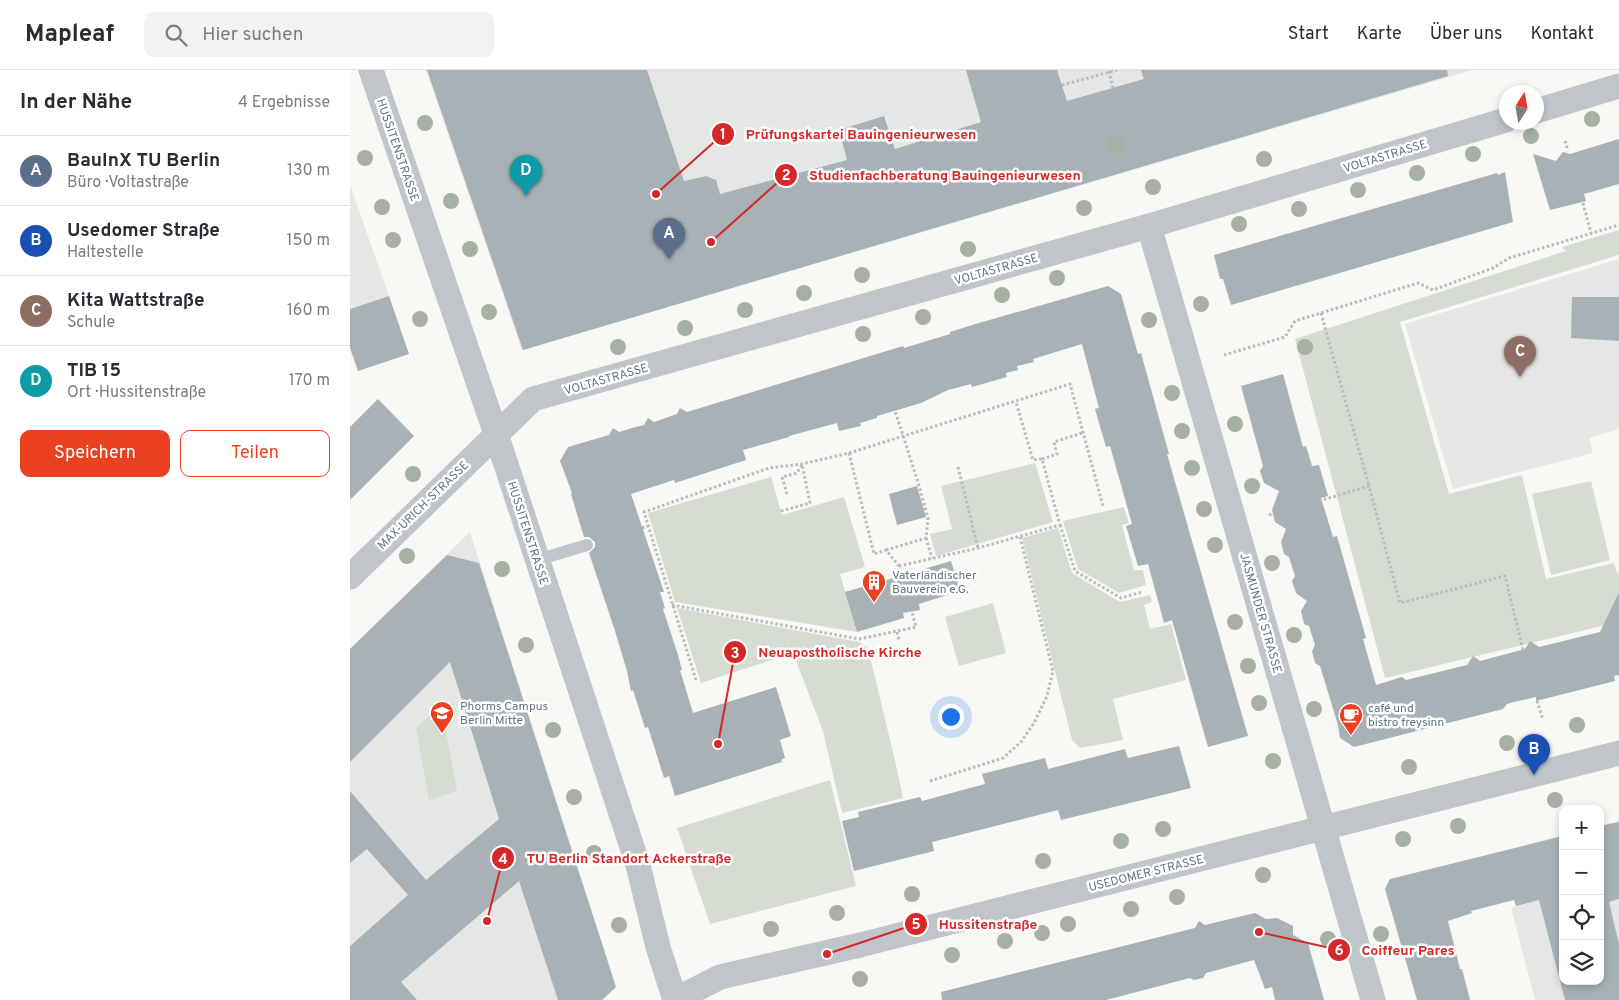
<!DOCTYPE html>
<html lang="de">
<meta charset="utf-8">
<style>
:root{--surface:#fff;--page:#f2f2f3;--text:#2b2b33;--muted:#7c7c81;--line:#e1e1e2;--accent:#ea4221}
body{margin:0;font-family:Overpass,sans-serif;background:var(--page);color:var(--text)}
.controls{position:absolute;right:15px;bottom:15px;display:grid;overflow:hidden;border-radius:10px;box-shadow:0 2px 8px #0003}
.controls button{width:45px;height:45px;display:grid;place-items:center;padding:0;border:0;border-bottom:1px solid var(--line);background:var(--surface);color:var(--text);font:25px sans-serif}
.compass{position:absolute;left:1149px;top:15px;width:45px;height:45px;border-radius:50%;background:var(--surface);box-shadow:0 2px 8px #0003;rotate:11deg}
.you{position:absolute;left:600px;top:646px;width:18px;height:18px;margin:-12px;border:4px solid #fff;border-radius:50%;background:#1a73e8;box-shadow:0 0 0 8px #1a73e833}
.badge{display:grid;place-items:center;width:32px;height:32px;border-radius:50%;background:var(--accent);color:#fff;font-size:16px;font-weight:700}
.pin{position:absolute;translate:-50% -41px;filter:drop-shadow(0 1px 2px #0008)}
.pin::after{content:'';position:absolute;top:26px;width:18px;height:15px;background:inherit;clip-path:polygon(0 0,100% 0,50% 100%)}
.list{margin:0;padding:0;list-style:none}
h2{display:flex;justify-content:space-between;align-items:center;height:65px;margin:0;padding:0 20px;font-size:21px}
h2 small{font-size:16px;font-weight:400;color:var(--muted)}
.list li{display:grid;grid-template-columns:32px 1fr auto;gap:15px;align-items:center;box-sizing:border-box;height:70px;padding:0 20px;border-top:1px solid var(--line)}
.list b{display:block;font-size:19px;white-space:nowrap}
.list p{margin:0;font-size:16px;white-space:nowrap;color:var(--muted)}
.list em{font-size:16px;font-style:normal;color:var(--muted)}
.actions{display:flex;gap:10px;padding:15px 20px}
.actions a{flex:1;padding:11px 0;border:1px solid var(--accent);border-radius:10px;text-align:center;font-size:18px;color:var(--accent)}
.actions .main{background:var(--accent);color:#fff}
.icon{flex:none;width:28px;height:28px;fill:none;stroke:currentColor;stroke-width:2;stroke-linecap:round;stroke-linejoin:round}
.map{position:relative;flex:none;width:1269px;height:930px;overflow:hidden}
header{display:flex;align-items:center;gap:30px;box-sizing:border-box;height:70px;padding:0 25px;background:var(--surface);border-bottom:1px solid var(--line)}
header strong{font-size:24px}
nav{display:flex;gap:28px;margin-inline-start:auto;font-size:18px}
.search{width:350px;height:45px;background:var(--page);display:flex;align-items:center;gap:12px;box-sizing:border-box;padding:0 18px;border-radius:10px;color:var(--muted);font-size:19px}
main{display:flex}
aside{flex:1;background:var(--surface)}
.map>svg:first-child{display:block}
.built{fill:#e5e7e5}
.green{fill:#d7dcd3}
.building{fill:#a7b1b6}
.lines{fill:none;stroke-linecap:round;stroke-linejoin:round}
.path{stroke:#b8bcbf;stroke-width:3;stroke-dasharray:2.5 2.5;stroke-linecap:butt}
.lane{stroke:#c0c5c9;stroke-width:12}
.street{stroke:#c0c5c9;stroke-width:25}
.tree{fill:#a7b1a3}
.labels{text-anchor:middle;stroke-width:5;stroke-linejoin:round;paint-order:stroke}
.street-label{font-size:12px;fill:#617580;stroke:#fff}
.poi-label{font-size:12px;fill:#617580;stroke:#fff;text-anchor:start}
.leader{fill:none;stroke:#d62828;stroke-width:2}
.callout-dot{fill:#d62828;stroke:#fff;stroke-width:2}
.mark-label{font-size:15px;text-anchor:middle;font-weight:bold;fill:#fff}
.callout-label{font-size:14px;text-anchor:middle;font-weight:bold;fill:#d62828;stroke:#fff;stroke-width:5;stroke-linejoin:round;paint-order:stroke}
</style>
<header>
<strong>Mapleaf</strong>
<div class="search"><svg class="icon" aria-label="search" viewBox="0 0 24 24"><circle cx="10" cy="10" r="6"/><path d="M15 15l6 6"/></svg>Hier suchen</div>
<nav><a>Start</a><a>Karte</a><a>Über uns</a><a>Kontakt</a></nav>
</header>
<main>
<aside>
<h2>In der Nähe<small>4 Ergebnisse</small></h2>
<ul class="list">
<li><span class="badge" style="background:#5c6f8a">A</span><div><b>BauInX TU Berlin</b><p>Büro · Voltastraße</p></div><em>130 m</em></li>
<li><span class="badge" style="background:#1a4fb4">B</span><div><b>Usedomer Straße</b><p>Haltestelle</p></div><em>150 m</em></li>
<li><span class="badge" style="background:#8d6e63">C</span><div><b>Kita Wattstraße</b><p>Schule</p></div><em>160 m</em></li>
<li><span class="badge" style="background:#0f9aa8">D</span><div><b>TIB 15</b><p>Ort · Hussitenstraße</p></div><em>170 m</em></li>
</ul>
<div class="actions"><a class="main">Speichern</a><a>Teilen</a></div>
</aside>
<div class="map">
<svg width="1269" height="930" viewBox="0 0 1269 930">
<rect width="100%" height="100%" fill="#f7f7f4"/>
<g class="built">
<polygon points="76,0 1123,0 172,280"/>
<polygon points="0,115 39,226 0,239"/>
<polygon points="1269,189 1269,359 1239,368 1243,383 1103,419 1055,254"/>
<polygon points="120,462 266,917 252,930 0,930 0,876 6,870 0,875 0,579"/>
<polygon points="1269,751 1269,930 1185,930 1161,838 1189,830 1175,775 1213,765 1213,911 1250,911 1250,756"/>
</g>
<g class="green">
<polygon points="1269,160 1269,185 1050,252 1099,424 1172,405 1196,509 1264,493 1267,503 1269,503 1269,552 1035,608 945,269 1216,181 1212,177"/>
<polygon points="685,393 703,452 586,486 580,464 602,459 591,416"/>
<polygon points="421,407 432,445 494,427 515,497 490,504 507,562 325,532 298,443"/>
<polygon points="1241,411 1260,490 1201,505 1182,424"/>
<polygon points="774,437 779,453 772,455 784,500 793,500 796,515 769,523 728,499 713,451"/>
<polygon points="708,458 722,503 770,532 800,525 802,532 794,535 800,559 821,554 836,610 763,629 773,670 730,678 722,670 672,468"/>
<polygon points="643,533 656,583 609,596 595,547"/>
<polygon points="327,538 509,572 518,578 546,695 553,728 492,743 473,661 443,583 351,613"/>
<polygon points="91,635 107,721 79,730 66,658"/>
<polygon points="480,710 506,816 360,854 327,758"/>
</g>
<g class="building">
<polygon points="77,0 297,0 334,111 356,106 366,110 370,124 497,90 489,60 534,46 545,79 631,52 616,0 707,0 717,31 794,9 791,0 1097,0 1098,6 173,280"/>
<polygon points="1269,69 1269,114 1234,124 1236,131 1200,140 1183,84 1206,91 1213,82 1220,84"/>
<polygon points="1155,102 1163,152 881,235 873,209 870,209 864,185 1147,103 1148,105"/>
<polygon points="758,216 771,224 788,284 791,283 819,384 817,384 898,666 858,677 822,550 814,553 798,494 788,496 776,456 782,454 760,376 756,377 745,339 749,338 732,274 683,289 684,292 667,296 668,300 656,303 657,307 622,317 621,314 598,320 571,333 527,346 527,348 510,353 511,356 489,361 487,353 439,366 439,367 393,380 396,390 325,413 324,410 281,424 314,522 310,522 315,538 313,539 328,585 332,600 330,600 343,643 426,617 441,666 430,670 435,688 431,690 432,692 325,726 319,706 314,708 298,657 295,658 283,620 281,621 277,601 265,561 239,483 245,477 245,472 239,467 234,467 221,424 222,423 210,391 218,377 259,365 263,358 269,362 282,358 294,355 298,348 304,352 327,344 330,338 337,342 553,276 554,278 600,264 600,262 629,253"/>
<polygon points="39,226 59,284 8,301 0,278 0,239"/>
<polygon points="1222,227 1269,227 1269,271 1221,268"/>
<polygon points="933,304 953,377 956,376 962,396 969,395 978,426 971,428 983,467 987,466 1016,568 1013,569 1026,615 1052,607 1056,610 1117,595 1123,586 1130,591 1175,579 1180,571 1189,577 1250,562 1269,522 1269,605 1264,606 1265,611 1186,631 1186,627 1164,632 1157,634 1153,639 1004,677 990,668 988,655 970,596 965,593 962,581 965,575 959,556 954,554 951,541 957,531 946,523 942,511 945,506 939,487 934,484 931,472 936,459 925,452 922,440 929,421 914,413 910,401 913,396 891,316"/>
<polygon points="28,329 64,366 0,430 0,357"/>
<polygon points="567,416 576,447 547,455 539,424"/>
<polygon points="97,485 129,493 266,917 252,930 208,930 169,811 51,912 67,930 0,930 0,876 58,825 17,779 0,793 0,721 76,810 149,749 100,592 0,692 0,579"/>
<polygon points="601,491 610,521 569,534 570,540 553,543 554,548 507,562 495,522"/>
<polygon points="829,676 841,718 711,750 708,740 582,772 584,781 504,801 492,751 509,747 508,742 570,727 572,731 635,714 632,704 695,688 698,699 775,679 778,688"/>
<polygon points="1269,752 1269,829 1259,832 1269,874 1269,930 1215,930 1189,830 1166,836 1164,830 1121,841 1122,843 1098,851 1110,899 1112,899 1120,930 1067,930 1035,819 1040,809 1213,766 1213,911 1250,911 1250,756"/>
<polygon points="905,843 916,849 927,848 943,856 943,865 958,873 974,930 925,930 922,917 915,919 904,890 856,903 853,908 844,910 840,908 756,930 592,930 591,922 845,858 849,851 855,855"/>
</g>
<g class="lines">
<g class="path">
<polyline points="759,1 763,18"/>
<polyline points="712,15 767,0"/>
<polyline points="1215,71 1218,81"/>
<polyline points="1233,133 1241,163"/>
<polyline points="971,243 1019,416"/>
<polyline points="874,285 935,267 945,251 1068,213 1083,220 1143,198 1159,188 1269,155"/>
<polyline points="499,383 524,484 536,480 549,496 554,517"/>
<polyline points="692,389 707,384 704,372 732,363"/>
<polyline points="608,397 628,478"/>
<polyline points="437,424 432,407 447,403 452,395"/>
<polyline points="969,431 1019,416 1050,533 1155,506 1173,580"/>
<polyline points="431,441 460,433 452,394"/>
<polyline points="919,445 923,444"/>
<polyline points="710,455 725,501 771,528 792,522"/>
<polyline points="292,458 298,456"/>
<polyline points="576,468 582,488"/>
<polyline points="536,480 576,468 578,448 568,412 545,341"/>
<polyline points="549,496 628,478 710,455 692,389 683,390 666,332"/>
<polyline points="322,535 509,569 566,557 562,542"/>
<polyline points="547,562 549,570"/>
<polyline points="346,610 294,442 419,398 452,394 499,383 720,314 753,436"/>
<polyline points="1187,631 1193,650"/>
<polyline points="580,711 653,688 671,672 684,653 697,626 703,601 670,467"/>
</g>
<polyline class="lane" points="187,490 237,475"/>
<g class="street">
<polyline points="21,0 146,364 288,795 308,877 325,930"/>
<polyline points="1186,41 1269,16"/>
<polyline points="799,156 1023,930"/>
<polyline points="0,507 183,329 799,156 1156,50"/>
<polyline points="325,930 370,907 510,875 1269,683"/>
</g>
</g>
<g class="tree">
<circle cx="1242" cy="49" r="8"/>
<circle cx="75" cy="53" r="8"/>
<circle cx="1181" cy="66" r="8"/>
<circle cx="766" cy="75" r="8"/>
<circle cx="1123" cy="84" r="8"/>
<circle cx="15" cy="88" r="8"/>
<circle cx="914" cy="89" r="8"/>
<circle cx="1067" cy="103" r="8"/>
<circle cx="803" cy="117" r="8"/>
<circle cx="1008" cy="120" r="8"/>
<circle cx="101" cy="131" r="8"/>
<circle cx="32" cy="137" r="8"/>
<circle cx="734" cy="138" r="8"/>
<circle cx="949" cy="139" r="8"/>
<circle cx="889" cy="154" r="8"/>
<circle cx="43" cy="170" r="8"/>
<circle cx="120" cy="179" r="8"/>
<circle cx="618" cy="179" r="8"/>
<circle cx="512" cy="205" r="8"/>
<circle cx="707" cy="208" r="8"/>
<circle cx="454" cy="223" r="8"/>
<circle cx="652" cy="225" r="8"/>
<circle cx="851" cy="234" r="8"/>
<circle cx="395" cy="240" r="8"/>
<circle cx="139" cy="242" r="8"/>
<circle cx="573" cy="247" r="8"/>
<circle cx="70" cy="249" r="8"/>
<circle cx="799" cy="250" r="8"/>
<circle cx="335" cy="258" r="8"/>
<circle cx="513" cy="264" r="8"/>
<circle cx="268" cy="277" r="8"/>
<circle cx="955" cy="277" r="8"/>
<circle cx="822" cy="323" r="8"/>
<circle cx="885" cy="354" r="8"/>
<circle cx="832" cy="361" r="8"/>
<circle cx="842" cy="398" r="8"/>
<circle cx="63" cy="404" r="8"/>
<circle cx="902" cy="416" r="8"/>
<circle cx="854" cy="439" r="8"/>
<circle cx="865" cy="475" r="8"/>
<circle cx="57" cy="486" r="8"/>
<circle cx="922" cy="493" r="8"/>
<circle cx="152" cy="499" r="8"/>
<circle cx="885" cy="552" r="8"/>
<circle cx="944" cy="565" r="8"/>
<circle cx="176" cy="575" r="8"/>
<circle cx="898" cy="596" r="8"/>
<circle cx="909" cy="633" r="8"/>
<circle cx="964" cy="639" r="8"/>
<circle cx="1227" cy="655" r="8"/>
<circle cx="203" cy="660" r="8"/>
<circle cx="1157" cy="673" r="8"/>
<circle cx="923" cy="691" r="8"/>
<circle cx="1059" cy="697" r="8"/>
<circle cx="224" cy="727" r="8"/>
<circle cx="1205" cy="730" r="8"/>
<circle cx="1108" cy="756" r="8"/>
<circle cx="813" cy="759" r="8"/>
<circle cx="1053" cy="769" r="8"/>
<circle cx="771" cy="771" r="8"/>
<circle cx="244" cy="783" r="8"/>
<circle cx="693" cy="791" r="8"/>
<circle cx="913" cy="805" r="8"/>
<circle cx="562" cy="824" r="8"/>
<circle cx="827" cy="827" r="8"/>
<circle cx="781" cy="839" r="8"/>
<circle cx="487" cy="843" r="8"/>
<circle cx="718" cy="854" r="8"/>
<circle cx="269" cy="855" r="8"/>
<circle cx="421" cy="859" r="8"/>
<circle cx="692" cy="863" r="8"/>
<circle cx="1031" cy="864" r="8"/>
<circle cx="978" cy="869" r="8"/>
<circle cx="655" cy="871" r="8"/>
<circle cx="602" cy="885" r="8"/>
<circle cx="510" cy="909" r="8"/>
</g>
<defs>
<g id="building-pin" transform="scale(1.25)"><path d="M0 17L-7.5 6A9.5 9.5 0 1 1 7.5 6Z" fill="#ea4221" stroke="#fff"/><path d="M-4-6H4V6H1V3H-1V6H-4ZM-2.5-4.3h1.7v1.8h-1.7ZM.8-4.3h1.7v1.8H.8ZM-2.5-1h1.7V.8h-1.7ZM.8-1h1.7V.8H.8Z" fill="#fff"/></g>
<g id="school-pin" transform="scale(1.25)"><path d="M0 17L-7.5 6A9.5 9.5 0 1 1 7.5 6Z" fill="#ea4221" stroke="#fff"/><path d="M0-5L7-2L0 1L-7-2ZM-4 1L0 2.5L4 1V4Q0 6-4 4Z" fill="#fff"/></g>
<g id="cafe-pin" transform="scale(1.25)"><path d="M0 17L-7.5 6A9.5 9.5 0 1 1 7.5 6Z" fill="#ea4221" stroke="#fff"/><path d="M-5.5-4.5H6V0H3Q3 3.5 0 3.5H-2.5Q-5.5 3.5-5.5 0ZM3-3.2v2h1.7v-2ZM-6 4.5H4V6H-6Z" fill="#fff"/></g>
</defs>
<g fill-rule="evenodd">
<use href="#building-pin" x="524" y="512"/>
<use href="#school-pin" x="92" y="643"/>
<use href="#cafe-pin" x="1001" y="645"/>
</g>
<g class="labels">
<g class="street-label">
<text transform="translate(48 80) rotate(71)" y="4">HUSSITENSTRASSE</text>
<text transform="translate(1035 86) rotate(-17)" y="4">VOLTASTRASSE</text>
<text transform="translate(646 199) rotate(-16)" y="4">VOLTASTRASSE</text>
<text transform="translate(256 309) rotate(-16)" y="4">VOLTASTRASSE</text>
<text transform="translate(73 435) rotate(-44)" y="4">MAX-URICH-STRASSE</text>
<text transform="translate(178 463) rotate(72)" y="4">HUSSITENSTRASSE</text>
<text transform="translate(911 543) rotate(74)" y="4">JASMUNDER STRASSE</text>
<text transform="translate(796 803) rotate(-14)" y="4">USEDOMER STRASSE</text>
</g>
<g class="poi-label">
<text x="542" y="509">Vaterländischer<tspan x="542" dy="14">Bauverein e.G.</tspan></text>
<text x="110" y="640">Phorms Campus<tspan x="110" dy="14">Berlin Mitte</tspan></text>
<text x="1018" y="642">café und<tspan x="1018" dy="14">bistro freysinn</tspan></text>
</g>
</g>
<path class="leader" d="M306 124L373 64M361 172L436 105M368 674L385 582M137 851L153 788M477 884L566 854M909 862L989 880"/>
<g class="callout-dot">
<circle cx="306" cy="124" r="5"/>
<circle cx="361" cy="172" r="5"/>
<circle cx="368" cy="674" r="5"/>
<circle cx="137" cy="851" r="5"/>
<circle cx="477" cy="884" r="5"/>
<circle cx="909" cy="862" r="5"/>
<circle cx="373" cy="64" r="12"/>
<circle cx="436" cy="105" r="12"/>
<circle cx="385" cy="582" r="12"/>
<circle cx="153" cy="788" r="12"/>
<circle cx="566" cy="854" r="12"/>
<circle cx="989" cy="880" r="12"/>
</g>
<g class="mark-label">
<text x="373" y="69">1</text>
<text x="436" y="110">2</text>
<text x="385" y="588">3</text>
<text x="153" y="794">4</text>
<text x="566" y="859">5</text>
<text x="989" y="885">6</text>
</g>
<g class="callout-label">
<text x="511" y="69">Prüfungskartei Bauingenieurwesen</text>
<text x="595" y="110">Studienfachberatung Bauingenieurwesen</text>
<text x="490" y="587">Neuapostholische Kirche</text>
<text x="279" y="793">TU Berlin Standort Ackerstraße</text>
<text x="638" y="859">Hussitenstraße</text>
<text x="1058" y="885">Coiffeur Pares</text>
</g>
</svg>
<div class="controls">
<button>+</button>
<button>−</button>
<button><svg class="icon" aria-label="locate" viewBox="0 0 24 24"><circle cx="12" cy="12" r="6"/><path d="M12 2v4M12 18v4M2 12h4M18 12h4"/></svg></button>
<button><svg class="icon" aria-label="layers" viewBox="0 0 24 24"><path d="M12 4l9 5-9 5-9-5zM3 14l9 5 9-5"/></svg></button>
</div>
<svg class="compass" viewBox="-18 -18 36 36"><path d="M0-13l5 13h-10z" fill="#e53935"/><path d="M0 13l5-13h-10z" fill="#7c7c81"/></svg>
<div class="you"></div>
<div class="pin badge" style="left:319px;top:189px;background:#5c6f8a">A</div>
<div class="pin badge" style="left:1184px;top:705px;background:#1a4fb4">B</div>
<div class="pin badge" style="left:1170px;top:307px;background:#8d6e63">C</div>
<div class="pin badge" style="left:176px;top:126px;background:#0f9aa8">D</div>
</div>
</main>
